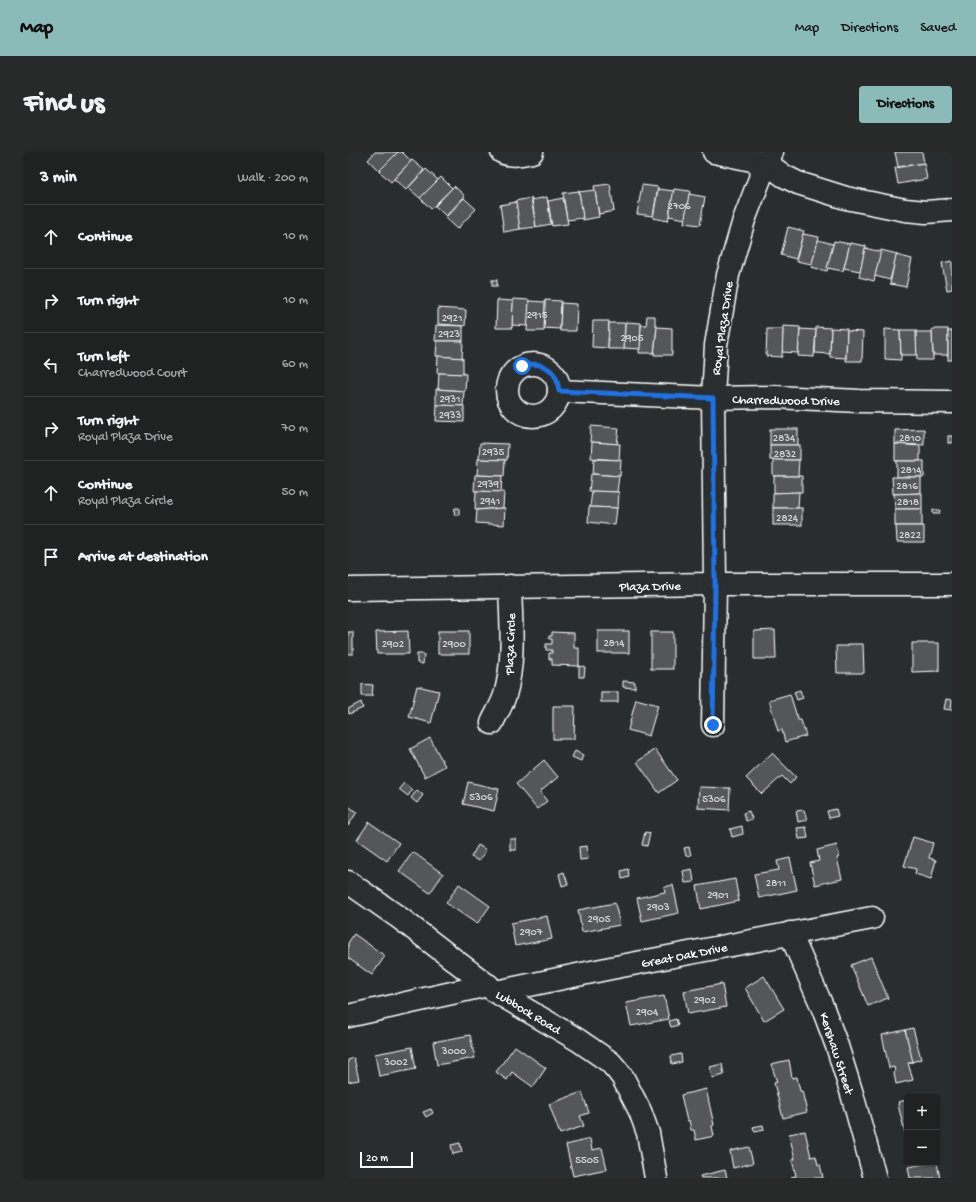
<!DOCTYPE html>
<meta charset="utf-8">
<style>
:root{--surface:#202222;--page:#282a2a;--text:#f1f3f6;--muted:#a2a4a5;--line:#3d3f40;--accent:#8bbbb9}
body{margin:0;font-family:"Gochi Hand",sans-serif;background:var(--page);color:var(--text)}
.controls{position:absolute;right:12px;bottom:12px;display:grid;overflow:hidden;border-radius:4px;box-shadow:0 1px 3px #0004}
.controls button{width:36px;height:36px;display:grid;place-items:center;padding:0;border:0;border-bottom:1px solid var(--line);background:var(--surface);color:var(--text);font:20px sans-serif}
.scale{position:absolute;left:12px;bottom:10px;width:53px;box-sizing:border-box;padding-left:4px;border:2px solid #fff;border-top:0;font-size:11px;line-height:14px;white-space:nowrap;color:#fff;-webkit-text-stroke:3px #2a2d2e;paint-order:stroke}
.stop{position:absolute;width:12px;height:12px;margin:-9px;border:3px solid #1a73e8;border-radius:50%;background:#fff}
.stop.end{background:#1a73e8;border-color:#fff;box-shadow:0 1px 4px #0008}
.list{margin:0;padding:0;list-style:none}
h2{display:flex;justify-content:space-between;align-items:center;height:52px;margin:0;padding:0 16px;font-size:17px}
h2 small{font-size:13px;font-weight:400;color:var(--muted)}
.list li{display:grid;grid-template-columns:26px 1fr auto;gap:12px;align-items:center;box-sizing:border-box;height:64px;padding:0 16px;border-top:1px solid var(--line)}
.list b{display:block;font-size:15px;white-space:nowrap}
.list p{margin:0;font-size:13px;white-space:nowrap;color:var(--muted)}
.list em{font-size:13px;font-style:normal;color:var(--muted)}
.icon{flex:none;width:22px;height:22px;fill:none;stroke:currentColor;stroke-width:2;stroke-linecap:round;stroke-linejoin:round}
.map{position:relative;flex:none;width:604px;height:1026px;overflow:hidden;border-radius:4px}
header{display:flex;align-items:center;gap:24px;box-sizing:border-box;height:56px;padding:0 20px;background:var(--accent);color:#111}
header strong{font-size:19px}
nav{display:flex;gap:22px;margin-inline-start:auto;font-size:14px}
.intro{display:flex;align-items:center;justify-content:space-between;box-sizing:border-box;height:96px;padding:0 24px}
h1{margin:0;font-size:28px}
.button{padding:10px 18px;border-radius:4px;background:var(--accent);color:#111;font-size:14px;font-weight:700}
main{display:flex;gap:24px;padding:0 24px}
aside{flex:1;background:var(--surface);border-radius:4px;box-shadow:0 1px 3px #0004}
.map>svg:first-child{display:block}
.building{fill:#555758;stroke:#fff}
.lines{fill:none;stroke-linecap:round;stroke-linejoin:round}
.minor-casing{stroke:#fff;stroke-width:25}
.minor{stroke:#2a2d2e;stroke-width:22}
.route{stroke:#1a73e8;stroke-width:5}
.labels{text-anchor:middle;stroke-width:3.5;stroke-linejoin:round;paint-order:stroke}
.number-label{font-size:11px;fill:#d4d5d5}
.street-label{font-size:13px;fill:#fff;stroke:#2a2d2e}
</style>
<header>
<strong>Map</strong>
<nav><a>Map</a><a>Directions</a><a>Saved</a></nav>
</header>
<div class="intro"><h1>Find us</h1><a class="button">Directions</a></div>
<main>
<aside>
<h2>3 min<small>Walk · 200 m</small></h2>
<ul class="list">
<li><svg class="icon" aria-label="ahead" viewBox="0 0 24 24"><path d="M12 20V5M6 11l6-6 6 6"/></svg><div><b>Continue</b></div><em>10 m</em></li>
<li><svg class="icon" aria-label="right" viewBox="0 0 24 24"><path d="M7 20v-9h11M14 6l5 5-5 5"/></svg><div><b>Turn right</b></div><em>10 m</em></li>
<li><svg class="icon" aria-label="left" viewBox="0 0 24 24"><path d="M17 20v-9H6M10 6l-5 5 5 5"/></svg><div><b>Turn left</b><p>Charredwood Court</p></div><em>60 m</em></li>
<li><svg class="icon" aria-label="right" viewBox="0 0 24 24"><path d="M7 20v-9h11M14 6l5 5-5 5"/></svg><div><b>Turn right</b><p>Royal Plaza Drive</p></div><em>70 m</em></li>
<li><svg class="icon" aria-label="ahead" viewBox="0 0 24 24"><path d="M12 20V5M6 11l6-6 6 6"/></svg><div><b>Continue</b><p>Royal Plaza Circle</p></div><em>50 m</em></li>
<li><svg class="icon" aria-label="arrive" viewBox="0 0 24 24"><path d="M6 21V4h12l-3 4 3 4H6"/></svg><div><b>Arrive at destination</b></div></li>
</ul>
</aside>
<div class="map">
<svg width="604" height="1026" viewBox="0 0 604 1026">
<rect width="100%" height="100%" fill="#2a2d2e"/>
<filter id="ink" filterUnits="userSpaceOnUse"><feTurbulence type="fractalNoise" baseFrequency=".025" numOctaves="2"/><feDisplacementMap in="SourceGraphic" scale="8" xChannelSelector="R" yChannelSelector="G"/><feConvolveMatrix kernelMatrix="1 2 1 2 8 2 1 2 1" color-interpolation-filters="sRGB"/></filter>
<g filter="url(#ink)">
<g class="building">
<polygon points="27,0 50,0 31,19 20,8"/>
<polygon points="50,0 54,0 63,9 43,30 31,19"/>
<polygon points="547,0 574,0 576,11 550,15"/>
<polygon points="64,8 76,18 58,38 46,27"/>
<polygon points="576,11 579,27 550,32 547,16"/>
<polygon points="78,17 90,28 72,46 60,36"/>
<polygon points="93,25 104,36 83,57 72,46"/>
<polygon points="262,32 266,59 251,62 246,34"/>
<polygon points="294,33 310,35 305,64 289,62"/>
<polygon points="106,34 117,44 98,64 87,54"/>
<polygon points="310,37 326,39 320,69 305,66"/>
<polygon points="326,37 342,39 337,67 321,64"/>
<polygon points="247,38 251,65 235,68 231,40"/>
<polygon points="231,39 235,66 219,68 215,41"/>
<polygon points="341,42 357,45 352,73 336,71"/>
<polygon points="199,45 203,72 188,75 184,48"/>
<polygon points="116,46 128,57 109,77 97,66"/>
<polygon points="183,46 188,75 172,77 167,49"/>
<polygon points="215,46 220,72 204,74 200,49"/>
<polygon points="168,50 172,77 156,80 152,53"/>
<polygon points="440,75 456,79 448,107 433,103"/>
<polygon points="455,82 471,85 464,112 448,109"/>
<polygon points="470,88 485,92 479,119 463,115"/>
<polygon points="486,89 502,92 495,119 479,116"/>
<polygon points="502,91 518,94 512,119 496,116"/>
<polygon points="517,96 533,100 526,129 511,125"/>
<polygon points="533,98 549,102 542,128 527,124"/>
<polygon points="548,103 564,107 558,135 542,132"/>
<polygon points="604,109 604,137 599,138 594,111"/>
<rect x="144" y="128" width="5" height="6"/>
<polygon points="165,147 181,148 180,174 164,173"/>
<polygon points="149,148 165,149 164,176 148,176"/>
<polygon points="197,148 213,149 212,177 196,176"/>
<polygon points="181,149 197,150 196,179 179,179"/>
<polygon points="213,151 229,152 228,179 212,179"/>
<polygon points="90,156 118,158 117,174 90,172"/>
<polygon points="299,164 307,164 307,173 309,173 309,175 306,201 291,201 293,173 298,173"/>
<polygon points="245,169 261,169 260,196 244,195"/>
<polygon points="277,170 293,171 292,197 276,196"/>
<polygon points="261,171 277,171 276,197 260,197"/>
<polygon points="88,173 115,174 115,189 87,189"/>
<polygon points="435,174 452,175 450,201 434,200"/>
<polygon points="309,175 324,176 324,203 306,203"/>
<polygon points="468,175 483,176 482,202 467,201"/>
<polygon points="483,176 499,177 498,206 482,205"/>
<polygon points="419,177 435,177 434,205 418,204"/>
<polygon points="452,177 468,178 466,205 450,204"/>
<polygon points="537,177 552,178 553,208 537,207"/>
<polygon points="584,177 600,177 600,203 585,203"/>
<polygon points="552,178 568,178 569,203 553,203"/>
<polygon points="499,179 515,180 514,209 498,209"/>
<rect x="600" y="179" width="4" height="29"/>
<polygon points="568,180 584,180 585,208 569,208"/>
<polygon points="89,189 115,189 114,206 88,204"/>
<polygon points="90,204 115,206 115,222 89,221"/>
<polygon points="91,221 118,222 117,239 90,237"/>
<polygon points="88,237 116,239 115,254 88,253"/>
<polygon points="89,253 116,254 116,270 88,269"/>
<polygon points="243,274 271,276 269,292 242,290"/>
<rect x="422" y="277" width="28" height="16"/>
<polygon points="576,277 576,293 547,292 547,278"/>
<rect x="600" y="284" width="4" height="7"/>
<polygon points="244,290 272,292 271,308 243,306"/>
<polygon points="132,291 160,292 159,308 131,307"/>
<polygon points="547,292 572,294 572,309 547,309"/>
<rect x="422" y="293" width="30" height="15"/>
<polygon points="130,307 157,308 156,324 129,323"/>
<polygon points="246,307 273,308 272,324 245,322"/>
<polygon points="425,308 451,308 450,324 425,324"/>
<rect x="549" y="309" width="27" height="16"/>
<polygon points="243,322 271,324 269,340 241,339"/>
<polygon points="127,323 154,324 153,340 126,339"/>
<polygon points="426,324 454,324 454,340 426,341"/>
<polygon points="544,325 573,325 573,341 545,342"/>
<polygon points="128,339 156,340 155,356 127,358"/>
<polygon points="244,339 271,340 270,356 242,355"/>
<polygon points="451,340 450,356 425,356 425,341"/>
<polygon points="574,341 574,357 547,357 546,342"/>
<polygon points="241,355 269,356 267,373 240,370"/>
<polygon points="107,356 111,356 111,363 106,363"/>
<polygon points="155,356 157,356 156,373 128,371 129,358"/>
<rect x="425" y="356" width="29" height="17"/>
<rect x="547" y="357" width="27" height="17"/>
<polygon points="585,358 592,358 591,362 585,362"/>
<polygon points="548,374 576,374 576,390 549,390"/>
<polygon points="427,478 428,507 406,507 406,479"/>
<polygon points="60,479 61,502 29,502 28,480"/>
<rect x="90" y="479" width="31" height="23"/>
<rect x="250" y="479" width="31" height="22"/>
<rect x="0" y="480" width="5" height="22"/>
<polygon points="204,480 226,481 226,496 231,496 231,514 204,513 204,507 201,507 201,501 204,501 204,498 198,498 198,492 204,492 204,487 201,487 201,484 204,484"/>
<rect x="303" y="480" width="22" height="37"/>
<polygon points="564,491 591,491 591,519 564,520"/>
<polygon points="500,492 515,492 516,521 489,521 488,494 500,494"/>
<polygon points="69,502 76,502 75,512 69,511"/>
<polygon points="231,514 237,515 236,525 231,525"/>
<polygon points="275,529 287,530 287,536 275,535"/>
<polygon points="14,532 25,533 24,544 14,544"/>
<polygon points="69,534 91,539 83,571 61,565"/>
<polygon points="452,538 455,546 449,548 446,540"/>
<rect x="253" y="540" width="17" height="10"/>
<polygon points="442,542 450,568 453,568 458,584 437,590 434,578 430,579 421,548"/>
<polygon points="288,547 310,553 301,584 280,578"/>
<polygon points="598,547 604,548 603,558 596,557"/>
<polygon points="13,550 15,556 1,562 0,557"/>
<polygon points="205,554 227,554 226,587 205,587"/>
<polygon points="82,586 97,614 77,625 62,597"/>
<polygon points="307,597 329,628 311,641 289,610"/>
<polygon points="227,599 235,603 233,609 224,605"/>
<polygon points="424,601 448,625 442,632 434,624 414,642 398,626"/>
<polygon points="196,608 210,625 192,640 199,649 189,657 168,632"/>
<polygon points="120,630 151,637 146,659 115,652"/>
<polygon points="56,631 64,638 60,644 51,637"/>
<polygon points="351,635 382,636 381,658 350,656"/>
<polygon points="69,638 75,643 69,651 63,646"/>
<polygon points="0,654 9,660 0,674"/>
<polygon points="488,657 490,664 481,666 479,659"/>
<polygon points="456,658 459,668 450,670 448,659"/>
<polygon points="401,659 404,667 398,669 395,661"/>
<polygon points="21,670 51,691 39,709 9,688"/>
<polygon points="394,674 395,682 384,685 382,677"/>
<polygon points="458,675 460,686 451,687 449,676"/>
<polygon points="297,680 302,681 299,694 294,693"/>
<polygon points="565,685 585,691 581,706 588,708 583,727 567,722 568,717 556,714"/>
<rect x="162" y="687" width="6" height="11"/>
<polygon points="130,693 138,698 131,709 123,705"/>
<polygon points="489,693 491,705 489,706 494,727 467,733 462,711 471,709 469,698"/>
<polygon points="239,694 240,707 232,708 231,695"/>
<polygon points="341,695 343,703 338,704 336,696"/>
<polygon points="65,700 95,722 82,741 51,719"/>
<polygon points="442,706 449,738 411,746 406,722 431,718 429,709"/>
<polygon points="280,717 281,725 274,727 273,719"/>
<polygon points="344,717 346,730 337,731 335,719"/>
<polygon points="216,720 220,732 214,734 211,722"/>
<polygon points="387,727 391,749 353,757 349,734"/>
<polygon points="111,732 142,754 129,772 98,751"/>
<polygon points="325,733 331,761 294,769 289,746 317,740 316,735"/>
<polygon points="267,751 272,773 234,780 230,758"/>
<polygon points="199,764 204,787 167,794 163,771"/>
<polygon points="6,782 37,804 24,823 0,806 0,791"/>
<polygon points="523,805 540,846 520,854 503,813"/>
<polygon points="416,824 436,857 416,869 397,836"/>
<polygon points="374,832 378,855 340,862 336,839"/>
<polygon points="316,844 321,867 283,874 278,851"/>
<polygon points="328,867 330,873 323,875 321,869"/>
<polygon points="565,876 573,907 564,910 557,878"/>
<polygon points="557,878 565,910 560,911 565,928 548,932 546,921 547,920 546,915 541,916 534,883"/>
<polygon points="122,883 127,906 89,913 85,890"/>
<polygon points="167,894 198,916 185,935 164,920 159,928 148,920"/>
<polygon points="64,895 68,917 31,924 27,902"/>
<polygon points="333,902 334,910 324,912 323,904"/>
<polygon points="6,906 11,928 0,930 0,908"/>
<polygon points="441,908 444,926 449,925 452,939 454,939 459,960 435,966 426,931 429,930 423,912"/>
<polygon points="374,912 376,923 364,926 362,915"/>
<polygon points="358,937 366,973 364,974 366,984 348,988 346,978 343,978 341,968 339,969 333,943"/>
<polygon points="234,940 241,961 232,964 236,974 212,982 201,952"/>
<polygon points="559,948 559,984 558,984 550,953 551,953 550,950"/>
<polygon points="83,957 85,961 78,965 75,960"/>
<polygon points="415,973 416,978 407,980 405,975"/>
<polygon points="457,979 463,1005 468,1004 470,1013 472,1012 475,1026 444,1026 443,1025 448,1024 444,1008 447,1007 441,982"/>
<polygon points="242,987 244,998 254,996 259,1017 225,1024 218,993"/>
<polygon points="112,991 114,1000 105,1002 103,993"/>
<polygon points="401,995 405,1011 385,1016 382,999"/>
<polygon points="583,1011 589,1011 592,1026 562,1026 560,1015"/>
<polygon points="377,1018 379,1026 353,1026 352,1024"/>
</g>
<g class="lines">
<g class="minor-casing">
<g id="minor">
<path d="M154,0C163,5 174,2 184,0"/>
<polyline points="366,0 418,11 436,24 450,31 498,46 557,58 578,60 604,58"/>
<circle cx="185" cy="238" r="26"/>
<polyline points="211,239 365,246 427,245 511,249 604,250"/>
<polyline points="0,437 367,432 604,432"/>
<path d="M144,571C148,562 154,553 157,543C167,509 163,469 162,434"/>
<polyline points="365,573 367,432 365,246 368,193 380,123 396,68 418,11 424,0"/>
<polyline points="0,730 53,767 148,840 230,888 262,910 269,918 275,926 292,959 300,981 308,1026"/>
<polyline points="442,781 474,854 489,894 504,942 527,1026"/>
<polyline points="148,840 263,816 524,766"/>
<polyline points="0,864 140,833"/>
</g>
</g>
<use href="#minor" class="minor"/>
</g>
</g>
<g class="lines" filter="url(#ink)">
<path class="route" d="M174,214C187,210 202,213 208,226C210,230 210,235 211,239L365,246L367,432L365,573"/>
</g>
<g class="labels">
<g class="number-label">
<text x="331" y="57">2706</text>
<text x="189" y="166">2915</text>
<text x="104" y="169">2921</text>
<text x="101" y="185">2923</text>
<text x="284" y="189">2905</text>
<text x="102" y="250">2931</text>
<text x="102" y="266">2933</text>
<text x="436" y="289">2834</text>
<text x="562" y="289">2810</text>
<text x="145" y="303">2935</text>
<text x="437" y="305">2832</text>
<text x="563" y="321">2814</text>
<text x="140" y="335">2939</text>
<text x="559" y="337">2816</text>
<text x="142" y="352">2941</text>
<text x="560" y="353">2818</text>
<text x="439" y="369">2824</text>
<text x="562" y="386">2822</text>
<text x="266" y="494">2814</text>
<text x="45" y="495">2902</text>
<text x="106" y="495">2900</text>
<text x="133" y="648">5306</text>
<text x="366" y="650">5306</text>
<text x="428" y="734">2811</text>
<text x="370" y="746">2901</text>
<text x="310" y="758">2903</text>
<text x="251" y="770">2905</text>
<text x="183" y="783">2907</text>
<text x="357" y="851">2902</text>
<text x="299" y="863">2904</text>
<text x="106" y="902">3000</text>
<text x="48" y="913">3002</text>
<text x="239" y="1011">5505</text>
</g>
<g class="street-label">
<text transform="translate(373 176) rotate(-82)" y="5">Royal Plaza Drive</text>
<text transform="translate(438 247) rotate(1)" y="5">Charredwood Drive</text>
<text transform="translate(302 433) rotate(-1)" y="5">Plaza Drive</text>
<text transform="translate(161 492) rotate(-88)" y="5">Plaza Circle</text>
<text transform="translate(336 802) rotate(-11)" y="5">Great Oak Drive</text>
<text transform="translate(181 859) rotate(31)" y="5">Lubbock Road</text>
<text transform="translate(490 901) rotate(72)" y="5">Kershaw Street</text>
</g>
</g>
</svg>
<div class="controls">
<button>+</button>
<button>−</button>
</div>
<div class="scale">20 m</div>
<div class="stop" style="left:174px;top:214px"></div>
<div class="stop end" style="left:365px;top:573px"></div>
</div>
</main>
